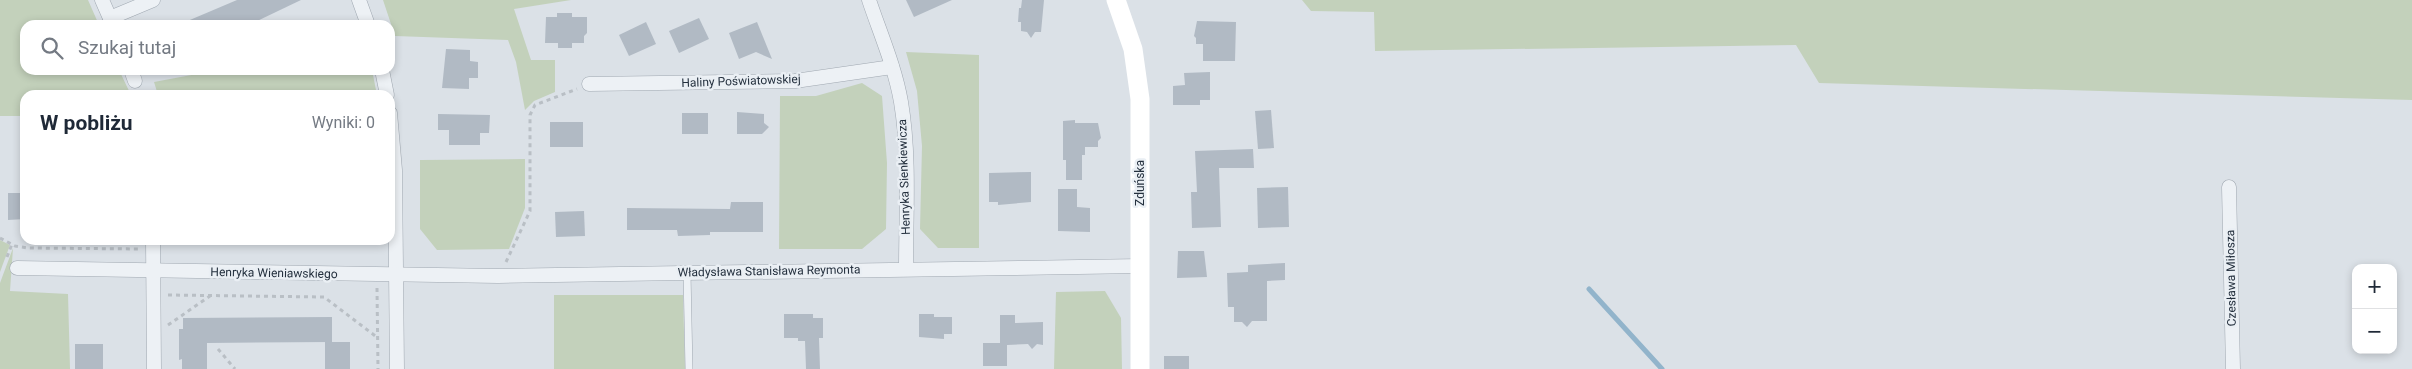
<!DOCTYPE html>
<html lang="pl">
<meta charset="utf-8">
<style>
:root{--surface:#fff;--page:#f2f2f3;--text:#1f2937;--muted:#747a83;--line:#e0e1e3}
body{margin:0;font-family:Roboto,sans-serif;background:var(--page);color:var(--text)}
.controls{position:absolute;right:15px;bottom:15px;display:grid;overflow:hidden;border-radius:10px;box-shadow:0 2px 8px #0003}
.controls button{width:45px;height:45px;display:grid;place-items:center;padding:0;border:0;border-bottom:1px solid var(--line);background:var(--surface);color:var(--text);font:25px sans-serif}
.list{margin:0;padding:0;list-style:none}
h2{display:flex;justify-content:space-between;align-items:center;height:65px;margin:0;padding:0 20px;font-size:21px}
h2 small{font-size:16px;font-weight:400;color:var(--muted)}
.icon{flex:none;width:28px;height:28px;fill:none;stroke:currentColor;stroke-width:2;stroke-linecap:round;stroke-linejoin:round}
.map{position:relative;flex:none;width:2412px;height:369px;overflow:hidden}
.search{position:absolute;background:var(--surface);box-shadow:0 2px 8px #0003;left:20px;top:20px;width:375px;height:55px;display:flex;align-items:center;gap:12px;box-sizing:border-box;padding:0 18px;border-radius:15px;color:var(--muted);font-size:19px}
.panel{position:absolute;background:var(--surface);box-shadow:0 2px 8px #0003;left:20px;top:90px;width:375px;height:155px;border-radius:15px}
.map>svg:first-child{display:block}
.green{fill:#c3d1bb}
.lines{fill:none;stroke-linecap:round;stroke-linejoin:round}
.stream{stroke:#92b4cb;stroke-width:5}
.building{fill:#b1bac4}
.lane-casing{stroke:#a0a8b1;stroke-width:8}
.street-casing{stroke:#a0a8b1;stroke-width:15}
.path{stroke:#b9bfc5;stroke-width:3;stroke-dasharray:4 4;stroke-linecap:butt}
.lane{stroke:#edf1f5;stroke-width:7}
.street{stroke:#edf1f5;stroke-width:14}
.secondary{stroke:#fff;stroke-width:19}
.labels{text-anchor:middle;stroke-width:5;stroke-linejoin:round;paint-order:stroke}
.street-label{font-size:12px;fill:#24303e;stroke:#eaeff4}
</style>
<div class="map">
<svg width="2412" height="369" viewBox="0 0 2412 369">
<rect width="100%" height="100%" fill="#dbe1e7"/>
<g class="green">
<polygon points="0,0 88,0 99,25 25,25 25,70 119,70 131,95 25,95 25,116 0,116"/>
<polygon points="383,0 571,0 514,9 531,60 555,60 555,92 534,101 525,110 516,62 508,40 395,36"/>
<polygon points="1302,0 2412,0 2412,100 1819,83 1796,45 1375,51 1374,12 1311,11"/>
<polygon points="906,52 979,55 979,248 938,248 920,229 922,146 917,91"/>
<polygon points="218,70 372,70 377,95 158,95 154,82"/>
<polygon points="862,83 882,96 887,163 886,229 862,249 779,249 780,96 816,96"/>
<polygon points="525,159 525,208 509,249 437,250 420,229 420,160"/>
<polygon points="0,240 10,245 0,272"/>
<polygon points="13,248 10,291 68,294 70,369 0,369 0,283"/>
<polygon points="1105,291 1121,318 1122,369 1054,369 1056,292"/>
<polygon points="554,295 683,295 685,369 554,369"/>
</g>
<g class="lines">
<polyline class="stream" points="1589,289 1662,369"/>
</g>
<g class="building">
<polygon points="237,0 301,0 249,25 178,25"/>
<polygon points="906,0 952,0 914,17"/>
<polygon points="1022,0 1044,0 1041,32 1035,32 1031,38 1027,32 1021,31 1021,22 1018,22 1019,8 1021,8"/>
<polygon points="557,13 572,13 572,17 587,17 587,33 584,36 584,43 572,43 572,48 558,48 558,43 545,43 546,17 557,17"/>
<polygon points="699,18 709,39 679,53 669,31"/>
<polygon points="1197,21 1236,22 1235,61 1203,61 1203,44 1196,44 1196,38 1194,36"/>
<polygon points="646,22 656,44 629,56 619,35"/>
<polygon points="757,22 772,59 756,52 739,59 729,33"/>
<polygon points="446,49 470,50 470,61 478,62 478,78 469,78 469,89 442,88"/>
<polygon points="1210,72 1210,100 1200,100 1200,105 1173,105 1173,86 1185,85 1184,73"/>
<polygon points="1271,110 1274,148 1258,149 1255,111"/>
<polygon points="737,112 764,114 764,123 769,127 762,134 737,134"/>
<rect x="682" y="113" width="26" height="21"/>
<polygon points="438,114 490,115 489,133 480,133 480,145 449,145 449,130 438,130"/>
<polygon points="1075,120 1075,123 1098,123 1101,138 1098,141 1098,147 1085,147 1085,155 1082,155 1082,180 1066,180 1066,160 1063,160 1063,121"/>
<rect x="550" y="122" width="33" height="25"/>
<polygon points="1253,149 1254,168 1219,168 1221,227 1192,228 1191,192 1197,192 1195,151"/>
<polygon points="1031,172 1031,202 998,205 998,202 989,202 989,173"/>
<polygon points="1288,187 1289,227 1258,228 1257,188"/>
<polygon points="1058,189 1077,189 1077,207 1090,208 1090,232 1058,231"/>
<polygon points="8,193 25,193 25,219 8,220"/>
<polygon points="731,202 763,202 763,232 710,232 710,235 678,236 677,230 627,230 627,208 730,209"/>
<polygon points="584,211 585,236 556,237 555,212"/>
<polygon points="1178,251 1204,251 1207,277 1177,278"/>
<polygon points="1285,263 1285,280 1267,281 1267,321 1252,321 1247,327 1242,322 1234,322 1234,307 1228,307 1227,273 1248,272 1248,265"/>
<polygon points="784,314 813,314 813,318 823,318 823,338 819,338 820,369 806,369 805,341 798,341 798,338 784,338"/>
<polygon points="919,314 934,314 934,317 952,317 952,334 944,334 944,339 919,337"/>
<polygon points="1000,315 1015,315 1015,323 1043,322 1043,345 1037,344 1032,349 1028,344 1007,345 1007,366 983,366 983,343 1000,343"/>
<polygon points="332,317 332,342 207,343 207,369 182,369 182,359 179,360 179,329 183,329 183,318"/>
<rect x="325" y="342" width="25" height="27"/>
<rect x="75" y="344" width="28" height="25"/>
<rect x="1164" y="356" width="25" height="13"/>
</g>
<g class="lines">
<g class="lane-casing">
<polyline id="lane" points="687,273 689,369"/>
</g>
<g class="street-casing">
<g id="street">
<polyline points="102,0 113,25"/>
<polyline points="359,0 368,25"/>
<path d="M869,0C880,33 895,67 901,102C910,156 906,214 906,269"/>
<polyline points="110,18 153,0"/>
<polyline points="131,70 135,81"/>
<polyline points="382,70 387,95"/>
<polyline points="589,84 795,81 892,67"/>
<polyline points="390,113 395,170 397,369"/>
<polyline points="2229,187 2233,369"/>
<polyline points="153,240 154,369"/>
<polyline points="17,268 498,276 1141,266"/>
</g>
</g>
<g class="path">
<polyline points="0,238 15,246 28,248 140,249"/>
<polyline points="7,257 12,244"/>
<polyline points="506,262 530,211 530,115 535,105 577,89"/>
<polyline points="377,288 378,369"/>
<polyline points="168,295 324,297 378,338"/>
<polyline points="168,325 210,296"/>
<polyline points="218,349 235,369"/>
</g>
<use href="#lane" class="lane"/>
<use href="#street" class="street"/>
<polyline class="secondary" points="1116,0 1133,49 1140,99 1140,369"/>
</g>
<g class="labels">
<g class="street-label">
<text transform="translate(741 81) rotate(-2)" y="4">Haliny Poświatowskiej</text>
<text transform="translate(904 177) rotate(-92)" y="4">Henryka Sienkiewicza</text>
<text transform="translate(1140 183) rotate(-90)" y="4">Zduńska</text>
<text transform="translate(769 271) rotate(-1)" y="4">Władysława Stanisława Reymonta</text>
<text transform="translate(274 273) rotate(1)" y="4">Henryka Wieniawskiego</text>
<text transform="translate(2231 278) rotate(-91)" y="4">Czesława Miłosza</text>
</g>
</g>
</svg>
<div class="controls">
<button>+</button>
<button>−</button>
</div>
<div class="search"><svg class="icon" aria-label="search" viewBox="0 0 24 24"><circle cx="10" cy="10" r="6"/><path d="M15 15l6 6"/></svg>Szukaj tutaj</div>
<section class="panel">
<h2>W pobliżu<small>Wyniki: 0</small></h2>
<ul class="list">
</ul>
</section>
</div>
